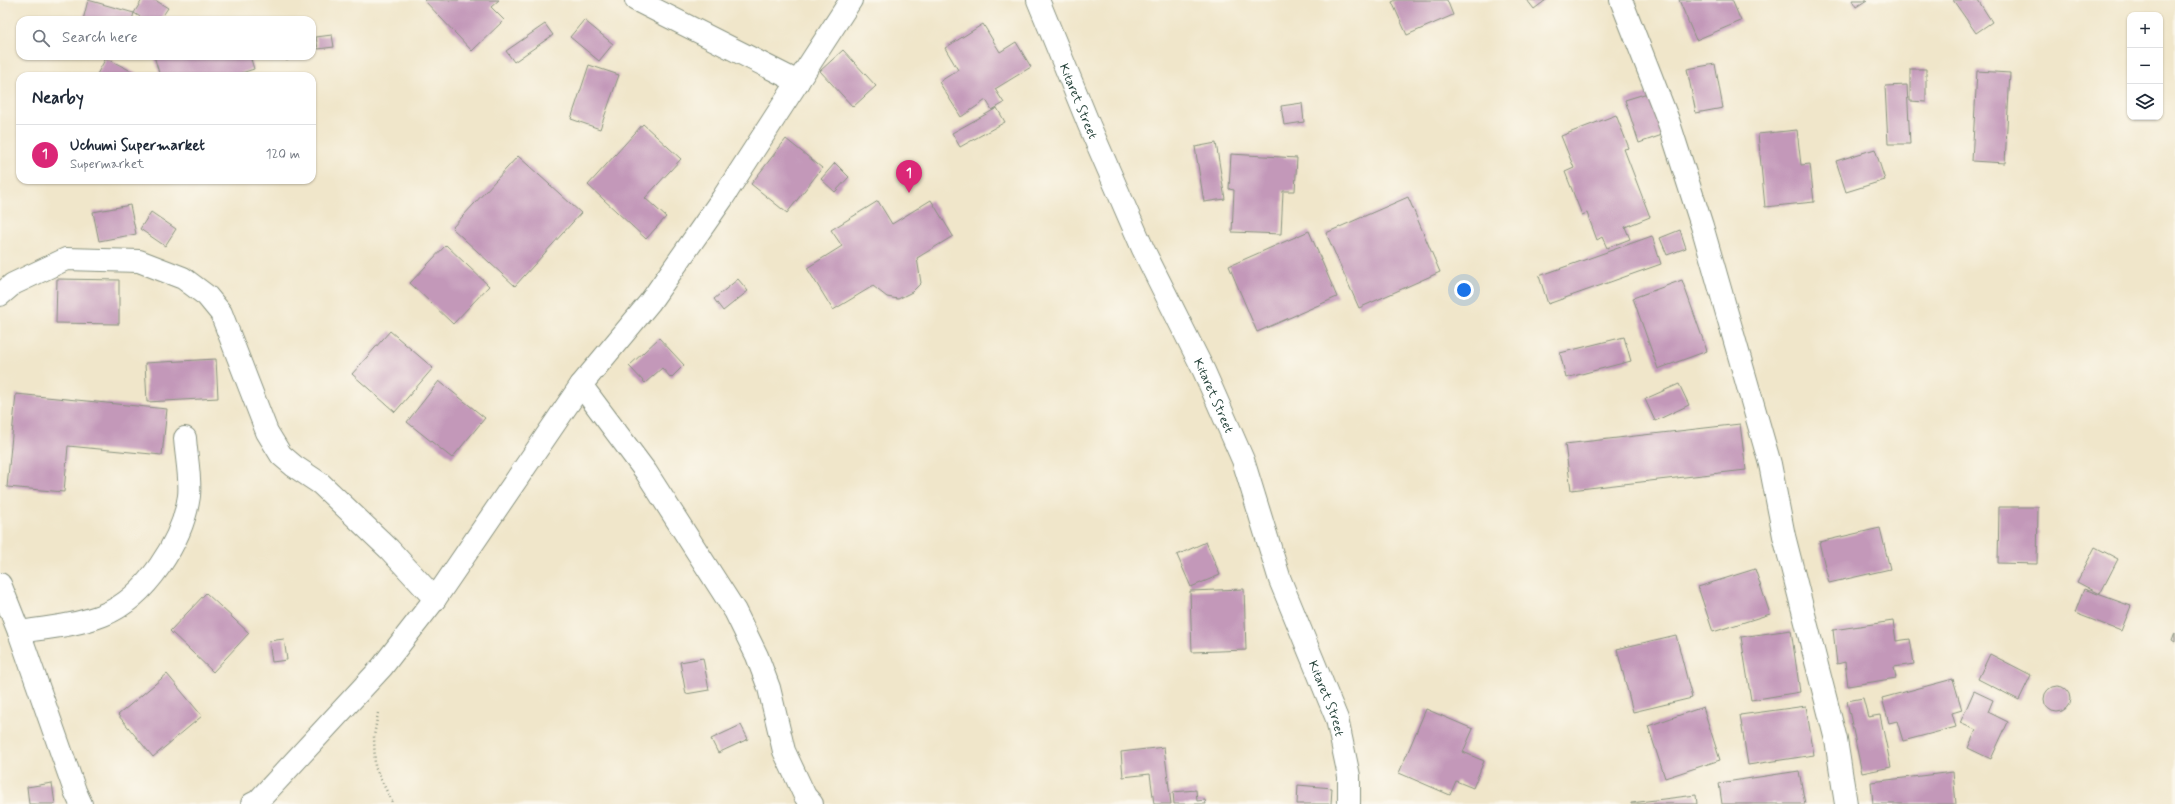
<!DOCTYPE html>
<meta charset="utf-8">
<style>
:root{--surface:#fff;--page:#f2f2f3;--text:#1f2937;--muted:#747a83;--line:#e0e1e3;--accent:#db2777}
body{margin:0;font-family:Mynerve,sans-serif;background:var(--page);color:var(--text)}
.controls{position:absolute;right:12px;top:12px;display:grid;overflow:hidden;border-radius:8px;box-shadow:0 1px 3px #0004}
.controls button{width:36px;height:36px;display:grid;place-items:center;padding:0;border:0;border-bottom:1px solid var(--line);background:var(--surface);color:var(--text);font:20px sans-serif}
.you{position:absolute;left:1464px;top:290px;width:14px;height:14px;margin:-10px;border:3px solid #fff;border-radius:50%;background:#1a73e8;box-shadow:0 0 0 6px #1a73e833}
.badge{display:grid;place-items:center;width:26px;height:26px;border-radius:50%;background:var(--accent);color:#fff;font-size:13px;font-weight:700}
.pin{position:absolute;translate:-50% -33px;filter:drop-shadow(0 1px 2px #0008)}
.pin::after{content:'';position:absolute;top:21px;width:14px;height:12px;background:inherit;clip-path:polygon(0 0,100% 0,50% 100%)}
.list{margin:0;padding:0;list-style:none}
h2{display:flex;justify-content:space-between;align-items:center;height:52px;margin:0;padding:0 16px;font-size:17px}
h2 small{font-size:13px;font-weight:400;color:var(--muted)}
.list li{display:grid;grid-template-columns:26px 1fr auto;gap:12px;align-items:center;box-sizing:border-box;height:60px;padding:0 16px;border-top:1px solid var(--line)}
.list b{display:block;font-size:15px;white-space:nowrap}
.list p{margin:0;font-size:13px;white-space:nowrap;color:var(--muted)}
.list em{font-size:13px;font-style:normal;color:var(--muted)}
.icon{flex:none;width:22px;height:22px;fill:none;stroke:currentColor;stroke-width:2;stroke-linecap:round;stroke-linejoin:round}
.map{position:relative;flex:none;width:2175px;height:804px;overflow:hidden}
.search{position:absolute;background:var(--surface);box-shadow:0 1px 3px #0004;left:16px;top:16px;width:300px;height:44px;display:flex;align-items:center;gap:10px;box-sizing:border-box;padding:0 14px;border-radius:12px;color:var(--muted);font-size:15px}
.panel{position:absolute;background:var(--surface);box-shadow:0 1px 3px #0004;left:16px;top:72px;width:300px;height:112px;border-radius:12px}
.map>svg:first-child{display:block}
.building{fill:#c398b9}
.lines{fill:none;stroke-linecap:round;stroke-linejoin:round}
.street-casing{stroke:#88927f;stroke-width:24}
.path{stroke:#88927f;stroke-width:2.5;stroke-dasharray:1 3;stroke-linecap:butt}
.street{stroke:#fff;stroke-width:22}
.labels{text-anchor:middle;stroke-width:3;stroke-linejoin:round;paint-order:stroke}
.street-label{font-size:13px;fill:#1f3d34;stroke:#fbf7ec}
</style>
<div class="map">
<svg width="2175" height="804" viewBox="0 0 2175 804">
<rect width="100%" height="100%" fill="#fbf7ec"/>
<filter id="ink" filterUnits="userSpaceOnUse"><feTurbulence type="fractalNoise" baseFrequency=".025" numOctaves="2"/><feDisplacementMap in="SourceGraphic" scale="8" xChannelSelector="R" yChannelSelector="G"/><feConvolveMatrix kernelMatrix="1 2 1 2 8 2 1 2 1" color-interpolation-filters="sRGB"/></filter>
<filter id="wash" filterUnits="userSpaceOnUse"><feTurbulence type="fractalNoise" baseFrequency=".012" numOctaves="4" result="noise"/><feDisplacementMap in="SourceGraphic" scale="16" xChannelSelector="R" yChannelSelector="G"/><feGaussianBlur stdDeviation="0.9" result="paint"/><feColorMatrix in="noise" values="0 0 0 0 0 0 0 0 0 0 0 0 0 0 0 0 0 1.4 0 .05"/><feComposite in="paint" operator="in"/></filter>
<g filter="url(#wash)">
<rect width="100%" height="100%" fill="#f0e6ca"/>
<g id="blocks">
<g class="building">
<polygon points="88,0 134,13 132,20 83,20"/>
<polygon points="142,0 155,0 168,8 160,20 145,20 134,13"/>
<polygon points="424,0 499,0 491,7 504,20 472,51"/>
<polygon points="1396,0 1447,0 1453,15 1407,35 1392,2"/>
<polygon points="1527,0 1546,0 1534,9"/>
<polygon points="1679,0 1732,0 1741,21 1696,40"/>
<polygon points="1852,0 1867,0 1856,7"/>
<polygon points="1953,0 1978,0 1992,22 1976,33"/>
<polygon points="584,20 613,44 599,61 570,37"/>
<polygon points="545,24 553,35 514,62 506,51"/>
<polygon points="983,24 1000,52 1016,42 1031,67 995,89 1004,103 992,110 986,100 961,117 939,82 958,70 945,48"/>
<polygon points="332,35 334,47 318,49 316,37"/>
<polygon points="843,50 876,86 853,107 820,71"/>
<polygon points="154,56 250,56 254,69 232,76 160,76"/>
<polygon points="282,56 291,56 287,61"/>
<polygon points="106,58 137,74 136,76 96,76"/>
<polygon points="1715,64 1723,108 1696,113 1687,69"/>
<polygon points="589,65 619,75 600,129 571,119"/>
<polygon points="1910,69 1926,69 1926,102 1910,101"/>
<polygon points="1977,71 2010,73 2005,163 1972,161"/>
<polygon points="1907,85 1910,144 1888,144 1885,86"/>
<polygon points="1651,92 1665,134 1639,143 1625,100"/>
<polygon points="1302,103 1304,122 1284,125 1281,106"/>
<polygon points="997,108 1005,122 960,147 952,133"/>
<polygon points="1616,115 1629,148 1624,149 1650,217 1625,227 1630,239 1607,248 1602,237 1597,240 1587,213 1582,215 1565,172 1574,168 1561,136"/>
<polygon points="643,124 681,159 645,198 666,217 646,239 588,185"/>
<polygon points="1797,130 1801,165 1810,164 1814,202 1765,207 1758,134"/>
<polygon points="786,139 822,168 787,213 751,184"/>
<polygon points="1216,143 1225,199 1204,202 1195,147"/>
<polygon points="1875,149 1885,180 1846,192 1836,161"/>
<polygon points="1231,154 1297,158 1295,191 1283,191 1281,234 1232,232 1234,190 1229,189"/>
<polygon points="518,156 581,213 515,286 452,228"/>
<polygon points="835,163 849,177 835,192 821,179"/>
<polygon points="1408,197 1440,272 1359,308 1326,233"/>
<polygon points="931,200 953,236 917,258 921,283 912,292 898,299 887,297 873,286 833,310 807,268 842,246 831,230 878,201 892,224"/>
<polygon points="130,205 136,234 99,241 93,212"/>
<polygon points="151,212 176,229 165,246 140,229"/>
<polygon points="1680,230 1686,248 1667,255 1660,238"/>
<polygon points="1309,231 1337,297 1257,332 1229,266"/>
<polygon points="1652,236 1661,264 1548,304 1539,276"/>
<polygon points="446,245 489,286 453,324 410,283"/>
<polygon points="57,279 119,280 119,324 56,323"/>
<polygon points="738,279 748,291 723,311 714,299"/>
<polygon points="1682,280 1707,351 1658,369 1633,298"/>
<polygon points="390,331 433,368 395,412 352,374"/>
<polygon points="1624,337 1631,361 1566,378 1560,353"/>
<polygon points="659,338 684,365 671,378 662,368 645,383 629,366"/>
<polygon points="216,359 218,398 147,402 145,363"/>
<polygon points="439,381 485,418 452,458 407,422"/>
<polygon points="1679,384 1689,405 1655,421 1645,399"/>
<polygon points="16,394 167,409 162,455 68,446 64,492 7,487"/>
<polygon points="1740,424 1746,470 1571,490 1565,444"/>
<polygon points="1999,507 2038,507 2037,564 1998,563"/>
<polygon points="1880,528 1890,569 1829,583 1819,542"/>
<polygon points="1206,542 1220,575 1191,587 1177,555"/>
<polygon points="2095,547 2118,559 2100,594 2077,582"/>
<polygon points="1755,569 1770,614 1713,632 1698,587"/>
<polygon points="1244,589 1246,650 1192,652 1190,591"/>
<polygon points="2084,589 2131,606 2121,631 2075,613"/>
<polygon points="206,593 249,633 213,672 170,631"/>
<polygon points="1893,621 1896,641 1910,639 1914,664 1894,667 1896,678 1848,686 1845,662 1837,664 1833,630"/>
<polygon points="1791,630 1800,692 1751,700 1741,637"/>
<polygon points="2175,633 2175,643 2172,641"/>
<polygon points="1676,635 1692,698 1633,712 1617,649"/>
<polygon points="284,639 287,660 272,662 269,641"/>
<polygon points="1990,654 2031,675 2019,700 1978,679"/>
<polygon points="703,658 709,690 686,694 680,662"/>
<polygon points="167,674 202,716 153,757 118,715"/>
<polygon points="1953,679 1962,710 1952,713 1956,727 1903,741 1897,721 1889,723 1882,698"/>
<circle cx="2057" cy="699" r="13"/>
<polygon points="1974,691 1993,700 1988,712 2008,722 1991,759 1968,748 1976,730 1960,723"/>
<polygon points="1863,698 1868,717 1880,715 1891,767 1862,773 1847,701"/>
<polygon points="1806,706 1814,755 1748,765 1740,715"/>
<polygon points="1703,707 1720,760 1665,778 1648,726"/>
<polygon points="1426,709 1473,729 1463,752 1484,761 1473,788 1456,781 1450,795 1399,773"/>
<polygon points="741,725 748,739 718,753 711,739"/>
<polygon points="1164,747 1171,804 1154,804 1150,774 1123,777 1121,752"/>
<polygon points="1799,771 1805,804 1722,804 1719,783"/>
<polygon points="1953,772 1956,804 1873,804 1871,782"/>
<polygon points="52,783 55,804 29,804 27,787"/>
<polygon points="1298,785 1332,788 1331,804 1297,804"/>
<polygon points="1196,790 1197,801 1205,800 1206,804 1174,804 1173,792"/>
<polygon points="1696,795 1697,804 1631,804 1631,803"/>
</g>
</g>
</g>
<g filter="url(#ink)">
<use href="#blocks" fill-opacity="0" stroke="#88927f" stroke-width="1"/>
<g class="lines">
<g class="street-casing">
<g id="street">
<polyline points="636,0 798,82"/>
<path id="s1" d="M1038,0L1089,125L1143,249L1204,371L1243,460L1280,580L1337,719L1349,776V804"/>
<polyline points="1621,0 1668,120 1702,226 1770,464 1784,536 1836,740 1846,804"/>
<polyline points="0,295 13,284 66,259 139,261 183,278 207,296 221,313 267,432 281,455 294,466 321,484 389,549 435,599"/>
<polyline points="581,385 646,472 735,611 757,656 769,688 784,751 805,796 812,804"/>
<polyline points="0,584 19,632 75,791 81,804"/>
<path d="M19,632C46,628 78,625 103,615C146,598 183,540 189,496C191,479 186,455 185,438"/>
<polyline points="252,804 258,801 382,667 435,599 581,385 650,302 722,199 851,0"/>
</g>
</g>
<polyline class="path" points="378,713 374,736 375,767 393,804"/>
<use href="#street" class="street"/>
</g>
</g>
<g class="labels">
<g class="street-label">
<text dy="5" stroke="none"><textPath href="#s1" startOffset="109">Kitaret Street</textPath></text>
<text dy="5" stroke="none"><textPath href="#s1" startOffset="433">Kitaret Street</textPath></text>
<text dy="5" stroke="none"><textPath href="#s1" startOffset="757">Kitaret Street</textPath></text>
</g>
</g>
</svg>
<div class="controls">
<button>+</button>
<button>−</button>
<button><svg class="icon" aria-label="layers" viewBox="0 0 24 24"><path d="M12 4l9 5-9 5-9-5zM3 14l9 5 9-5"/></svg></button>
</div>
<div class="you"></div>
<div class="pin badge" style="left:909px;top:193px">1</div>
<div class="search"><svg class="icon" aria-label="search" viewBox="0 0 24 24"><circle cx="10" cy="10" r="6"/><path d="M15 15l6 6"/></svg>Search here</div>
<section class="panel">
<h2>Nearby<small></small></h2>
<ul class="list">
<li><span class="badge">1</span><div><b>Uchumi Supermarket</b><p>Supermarket</p></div><em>120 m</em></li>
</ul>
</section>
</div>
